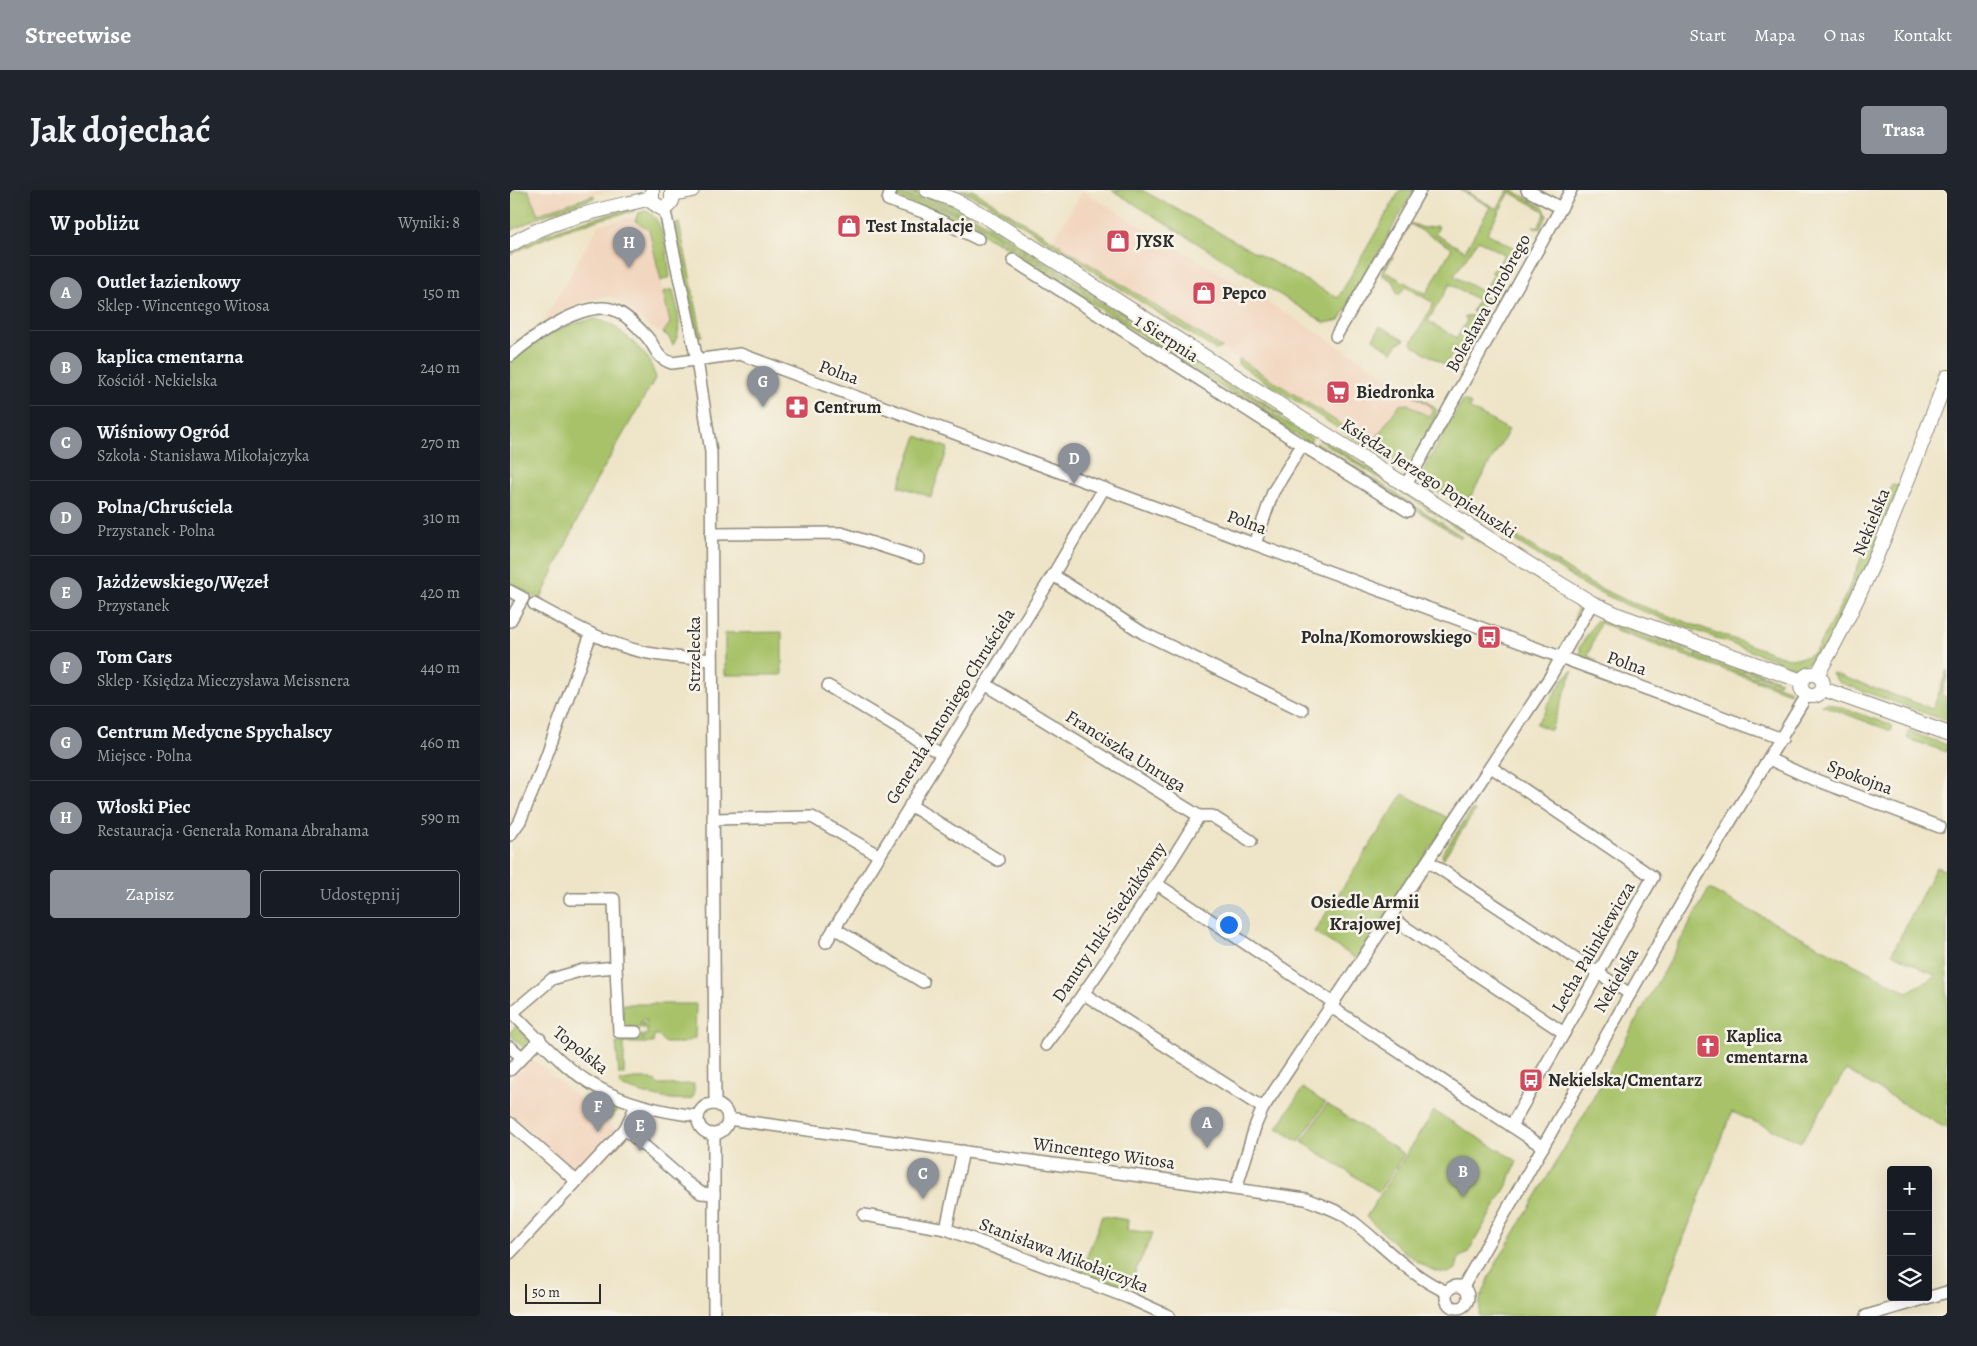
<!DOCTYPE html>
<html lang="pl">
<meta charset="utf-8">
<style>
:root{--surface:#171b24;--page:#20242c;--text:#f1f3f6;--muted:#9ea1a6;--line:#363941;--accent:#8c9099}
body{margin:0;font-family:Alegreya,serif;background:var(--page);color:var(--text)}
.controls{position:absolute;right:15px;bottom:15px;display:grid;overflow:hidden;border-radius:5px;box-shadow:0 5px 20px #0002}
.controls button{width:45px;height:45px;display:grid;place-items:center;padding:0;border:0;border-bottom:1px solid var(--line);background:var(--surface);color:var(--text);font:25px sans-serif}
.scale{position:absolute;left:15px;bottom:12px;width:76px;box-sizing:border-box;padding-left:5px;border:2px solid #2b2b2b;border-top:0;font-size:14px;line-height:18px;white-space:nowrap;color:#2b2b2b;-webkit-text-stroke:4px #f7f3e8;paint-order:stroke}
.you{position:absolute;left:718px;top:734px;width:18px;height:18px;margin:-12px;border:4px solid #fff;border-radius:50%;background:#1a73e8;box-shadow:0 0 0 8px #1a73e833}
.badge{display:grid;place-items:center;width:32px;height:32px;border-radius:50%;background:var(--accent);color:#fff;font-size:16px;font-weight:700}
.pin{position:absolute;translate:-50% -41px;filter:drop-shadow(0 1px 2px #0008)}
.pin::after{content:'';position:absolute;top:26px;width:18px;height:15px;background:inherit;clip-path:polygon(0 0,100% 0,50% 100%)}
.list{margin:0;padding:0;list-style:none}
h2{display:flex;justify-content:space-between;align-items:center;height:65px;margin:0;padding:0 20px;font-size:21px}
h2 small{font-size:16px;font-weight:400;color:var(--muted)}
.list li{display:grid;grid-template-columns:32px 1fr auto;gap:15px;align-items:center;box-sizing:border-box;height:75px;padding:0 20px;border-top:1px solid var(--line)}
.list b{display:block;font-size:19px;white-space:nowrap}
.list p{margin:0;font-size:16px;white-space:nowrap;color:var(--muted)}
.list em{font-size:16px;font-style:normal;color:var(--muted)}
.actions{display:flex;gap:10px;padding:15px 20px}
.actions a{flex:1;padding:11px 0;border:1px solid var(--accent);border-radius:5px;text-align:center;font-size:18px;color:var(--accent)}
.actions .main{background:var(--accent);color:#fff}
.icon{flex:none;width:28px;height:28px;fill:none;stroke:currentColor;stroke-width:2;stroke-linecap:round;stroke-linejoin:round}
.map{position:relative;flex:none;width:1437px;height:1126px;overflow:hidden;border-radius:5px}
header{display:flex;align-items:center;gap:30px;box-sizing:border-box;height:70px;padding:0 25px;background:var(--accent);color:#fff}
header strong{font-size:24px}
nav{display:flex;gap:28px;margin-inline-start:auto;font-size:18px}
.intro{display:flex;align-items:center;justify-content:space-between;box-sizing:border-box;height:120px;padding:0 30px}
h1{margin:0;font-size:35px}
.button{padding:12px 22px;border-radius:5px;background:var(--accent);color:#fff;font-size:18px;font-weight:700}
main{display:flex;gap:30px;padding:0 30px}
aside{flex:1;background:var(--surface);border-radius:5px;box-shadow:0 5px 20px #0002}
.map>svg:first-child{display:block}
.built{fill:#f2d5be}
.green{fill:#a7c269;stroke:#69764a}
.lines{fill:none;stroke-linecap:round;stroke-linejoin:round}
.minor-casing{stroke:#8c8879;stroke-width:14}
.tertiary-casing{stroke:#8c8879;stroke-width:16}
.minor{stroke:#fff;stroke-width:11}
.tertiary{stroke:#fff;stroke-width:14}
.labels{text-anchor:middle;stroke-width:5;stroke-linejoin:round;paint-order:stroke}
.poi-label{font-size:18px;font-weight:bold;fill:#2b2b2b;stroke:#f7f3e8;text-anchor:start}
.street-label{font-size:18px;fill:#2b2b2b;stroke:#f7f3e8}
.neighbourhood-label{font-size:19px;font-weight:bold;fill:#2b2b2b;stroke:#f7f3e8}
</style>
<header>
<strong>Streetwise</strong>
<nav><a>Start</a><a>Mapa</a><a>O nas</a><a>Kontakt</a></nav>
</header>
<div class="intro"><h1>Jak dojechać</h1><a class="button">Trasa</a></div>
<main>
<aside>
<h2>W pobliżu<small>Wyniki: 8</small></h2>
<ul class="list">
<li><span class="badge">A</span><div><b>Outlet łazienkowy</b><p>Sklep · Wincentego Witosa</p></div><em>150 m</em></li>
<li><span class="badge">B</span><div><b>kaplica cmentarna</b><p>Kościół · Nekielska</p></div><em>240 m</em></li>
<li><span class="badge">C</span><div><b>Wiśniowy Ogród</b><p>Szkoła · Stanisława Mikołajczyka</p></div><em>270 m</em></li>
<li><span class="badge">D</span><div><b>Polna/Chruściela</b><p>Przystanek · Polna</p></div><em>310 m</em></li>
<li><span class="badge">E</span><div><b>Jażdżewskiego/Węzeł</b><p>Przystanek</p></div><em>420 m</em></li>
<li><span class="badge">F</span><div><b>Tom Cars</b><p>Sklep · Księdza Mieczysława Meissnera</p></div><em>440 m</em></li>
<li><span class="badge">G</span><div><b>Centrum Medycne Spychalscy</b><p>Miejsce · Polna</p></div><em>460 m</em></li>
<li><span class="badge">H</span><div><b>Włoski Piec</b><p>Restauracja · Generała Romana Abrahama</p></div><em>590 m</em></li>
</ul>
<div class="actions"><a class="main">Zapisz</a><a>Udostępnij</a></div>
</aside>
<div class="map">
<svg width="1437" height="1126" viewBox="0 0 1437 1126">
<rect width="100%" height="100%" fill="#f7f3e8"/>
<filter id="ink" filterUnits="userSpaceOnUse"><feTurbulence type="fractalNoise" baseFrequency=".02" numOctaves="2"/><feDisplacementMap in="SourceGraphic" scale="10" xChannelSelector="R" yChannelSelector="G"/><feConvolveMatrix kernelMatrix="1 2 1 2 8 2 1 2 1" color-interpolation-filters="sRGB"/></filter>
<filter id="wash" filterUnits="userSpaceOnUse"><feTurbulence type="fractalNoise" baseFrequency=".0096" numOctaves="4" result="noise"/><feDisplacementMap in="SourceGraphic" scale="20" xChannelSelector="R" yChannelSelector="G"/><feGaussianBlur stdDeviation="1.12" result="paint"/><feColorMatrix in="noise" values="0 0 0 0 0 0 0 0 0 0 0 0 0 0 0 0 0 1.4 0 .05"/><feComposite in="paint" operator="in"/></filter>
<g filter="url(#wash)">
<rect width="100%" height="100%" fill="#eee4c7"/>
<g class="built">
<polygon points="18,0 105,0 72,7 28,24"/>
<polygon points="573,1 808,143 925,217 926,226 897,274 894,275 543,50"/>
<polygon points="121,28 139,40 160,134 153,143 141,138 103,106 78,110 33,132 89,35"/>
<polygon points="25,871 114,947 75,992 0,923 0,890 16,873"/>
</g>
<g class="green">
<polygon points="0,0 18,0 28,24 84,5 84,8 30,27 0,41"/>
<path d="M388,0C434,0 506,53 544,77C586,104 628,130 670,157L668,160L464,30L419,10Z"/>
<polygon points="449,0 462,0 469,4 712,158 706,160 513,36 474,11"/>
<polygon points="602,0 632,0 828,108 890,0 904,0 830,130 815,133"/>
<polygon points="950,0 953,0 987,19 998,0 1002,0 1034,18 1037,26 1030,39 1023,36 1028,37 1035,24 1034,21 1000,2 977,43 1006,59 995,79 988,76 994,64 968,50 944,86 973,102 984,84 981,82 982,80 984,81 985,78 993,82 969,125 962,122 968,110 940,94 918,131 947,148 957,130 954,128 956,126 958,127 959,125 967,129 949,161 942,157 948,162 945,168 941,166 935,175 901,154 924,113 895,97 890,104 887,104 884,92 871,84 881,66 883,67 874,81 916,104 942,58 900,34 891,51 890,49 900,33 914,38 927,36 929,37 925,44 955,61 980,17"/>
<path d="M388,3C424,13 460,27 491,49L489,53L437,27L387,7Z"/>
<path d="M124,18V21C80,31 40,43 0,65V62C42,38 77,30 124,18Z"/>
<path d="M136,21C154,26 158,70 160,87L151,91L139,40L125,31L128,23Z"/>
<polygon points="169,33 192,146 187,147 164,34"/>
<polygon points="493,51 552,88 549,93 491,54"/>
<polygon points="556,91 666,162 664,166 553,95"/>
<path d="M159,100H163C167,118 174,139 163,155L158,146L153,143L160,133L153,102Z"/>
<path d="M86,129L103,135L122,151L138,168L146,187L84,295L30,410L0,393V174C25,147 50,135 86,129Z"/>
<polygon points="870,136 895,150 888,153 883,162 863,149"/>
<polygon points="675,161 805,245 804,247 673,164"/>
<polygon points="672,166 802,249 799,253 669,170"/>
<polygon points="729,169 862,254 889,215 898,214 919,227 922,222 921,216 883,193 884,192 923,216 926,219 926,225 903,268 889,277 728,174"/>
<path d="M953,210L961,214L959,218L999,240L956,314L1079,393L1120,412L1274,467C1289,469 1299,469 1308,457L1336,405L1382,294L1390,297L1356,380L1312,469L1309,467L1304,474L1299,472L1287,478L1119,416L1078,397L913,292L912,288L915,277Z"/>
<polygon points="407,246 438,258 421,307 389,296"/>
<polygon points="811,248 1065,410 1070,421 1066,433 1064,431 1067,419 1063,412 809,250"/>
<polygon points="807,253 952,346 951,348 805,256"/>
<polygon points="1089,430 1276,498 1281,502 1280,503 1106,441 1105,438 1090,433 1078,466 1086,470 1087,474 1071,466 1070,457 1086,431"/>
<polygon points="1109,431 1271,491 1269,493 1110,435"/>
<polygon points="272,442 272,485 215,485 215,443"/>
<polygon points="1063,480 1041,540 1026,534 1037,519 1036,518 1054,488"/>
<polygon points="1437,480 1437,487 1431,505 1437,507 1437,531 1328,492 1322,483 1423,519"/>
<polygon points="1318,513 1381,535 1381,541 1312,515"/>
<polygon points="1398,541 1437,555 1437,562 1398,549"/>
<polygon points="893,604 940,629 847,769 804,742"/>
<polygon points="962,620 965,621 933,669 932,664"/>
<polygon points="1426,677 1437,681 1437,939 1336,880 1291,952 1222,922 1144,1126 969,1126 970,1110 983,1079 1071,930 1199,699 1397,802 1426,786 1382,763"/>
<polygon points="113,814 186,814 185,848 173,853 155,853 147,845 144,845 143,853 114,853 114,884 109,885 106,853 112,853 116,846 132,845 132,850 134,850 134,845 137,845 137,838 132,838 132,833 137,833 137,830 131,831 130,838 118,837 113,834"/>
<polygon points="7,835 19,849 18,854 14,858 0,845 0,842"/>
<path d="M124,889H142L149,895L184,894V906L181,909C157,912 132,903 110,896L109,892Z"/>
<polygon points="793,898 815,913 789,952 767,938"/>
<polygon points="106,913 107,921 99,930 89,921 95,914"/>
<polygon points="817,914 894,964 869,1002 792,952"/>
<path d="M924,921L1007,971C1005,979 1000,984 999,992L957,1064L949,1067L946,1079L938,1083C910,1083 876,1044 856,1027Z"/>
<polygon points="592,1026 618,1030 617,1040 643,1043 615,1104 569,1088"/>
</g>
</g>
<g filter="url(#ink)">
<g class="lines">
<g class="minor-casing">
<g id="minor">
<polyline points="381,0 378,10 413,22 468,49"/>
<polyline points="1017,0 1051,18"/>
<polyline points="154,17 187,170 201,262 205,914"/>
<polyline points="503,70 792,255 898,321"/>
<polyline points="826,146 910,0"/>
<path d="M0,166C22,147 71,112 101,119C114,122 128,137 137,147C148,159 144,167 162,173L230,164L1272,549"/>
<polyline points="896,295 1061,0"/>
<polyline points="201,344 331,343 409,368"/>
<polyline points="745,354 763,302 792,255"/>
<polyline points="543,385 633,443 792,520"/>
<polyline points="0,401 13,408 0,431"/>
<path d="M24,414C59,433 94,453 133,462C155,467 179,468 202,470"/>
<polyline points="475,494 689,626 702,626 741,651"/>
<polyline points="318,496 431,564"/>
<polyline points="1259,569 1298,587 1430,637"/>
<polyline points="981,577 1143,687 1001,936"/>
<polyline points="400,615 488,670"/>
<polyline points="203,629 302,627 368,665"/>
<polyline points="0,645 10,631 29,586 81,444"/>
<polyline points="918,671 1120,804"/>
<polyline points="647,694 824,813"/>
<polyline points="880,727 1054,843"/>
<polyline points="324,738 413,792"/>
<polyline points="316,752 543,385 594,298"/>
<polyline points="106,777 109,842 126,842"/>
<polyline points="574,804 753,918"/>
<polyline points="821,817 1033,957"/>
<path d="M0,821C27,847 54,879 87,897C118,915 153,922 187,926"/>
<polyline points="2,823 42,789 73,780 106,777 104,709 60,709"/>
<path d="M536,855C591,782 641,704 689,626"/>
<polyline points="0,857 12,867"/>
<polyline points="0,880 30,849"/>
<circle cx="203" cy="929" r="15"/>
<path d="M218,929L796,1009C809,1015 826,1019 838,1028C872,1053 898,1085 937,1102"/>
<polyline points="0,933 65,990"/>
<polyline points="115,939 176,992 191,1003 204,1004"/>
<polyline points="453,961 436,1039 619,1108 659,1126"/>
<polyline points="726,999 746,934 753,918 1040,487 1082,413"/>
<polyline points="354,1025 436,1039"/>
<polyline points="0,1063 115,939 127,914"/>
<circle cx="947" cy="1107" r="11"/>
<polyline points="953,1097 1186,688 1297,505"/>
<polyline points="204,1126 204,945"/>
<polyline points="1356,1126 1437,1102"/>
</g>
</g>
<g class="tertiary-casing">
<g id="tertiary">
<polyline points="417,0 444,10 473,25 1044,390 1082,413 1108,425 1292,491"/>
<polyline points="142,1 142,12 151,18 158,16 162,11 162,0"/>
<polyline points="163,4 182,0"/>
<path d="M0,55C43,28 92,20 141,8"/>
<circle cx="1302" cy="495" r="11"/>
<path d="M1307,485C1362,390 1398,289 1437,187"/>
<polyline points="1313,499 1437,543"/>
</g>
</g>
<use href="#minor" class="minor"/>
<use href="#tertiary" class="tertiary"/>
</g>
</g>
<defs>
<g id="shop-square" transform="scale(1.25)"><rect x="-9" y="-9" width="18" height="18" rx="4" fill="#d1495b" stroke="#f7f3e8"/><path d="M-5-2.5h2.3a2.7 3.5 0 0 1 5.4 0H5L5.5 6h-11ZM-1.5-2.5h3a1.5 2.3 0 0 0-3 0Z" fill="#fff"/></g>
<g id="supermarket-square" transform="scale(1.25)"><rect x="-9" y="-9" width="18" height="18" rx="4" fill="#d1495b" stroke="#f7f3e8"/><path d="M-6-5.5h2.5l.6 2H6L4.5 2H-2.5L-4.4-4H-6ZM-1.5 3.2a1.3 1.3 0 1 0 .1 0ZM3 3.2a1.3 1.3 0 1 0 .1 0Z" fill="#fff"/></g>
<g id="pharmacy-square" transform="scale(1.25)"><rect x="-9" y="-9" width="18" height="18" rx="4" fill="#d1495b" stroke="#f7f3e8"/><path d="M-2-6h4v4h4v4h-4v4h-4v-4h-4v-4h4Z" fill="#fff"/></g>
<g id="bus-square" transform="scale(1.25)"><rect x="-9" y="-9" width="18" height="18" rx="4" fill="#d1495b" stroke="#f7f3e8"/><path d="M-5-6H5V4H4V6H2V4H-2V6H-4V4H-5ZM-3.5-4V0h7V-4ZM-3.5 1.2v1.5H-2V1.2ZM2 1.2v1.5H3.5V1.2Z" fill="#fff"/></g>
<g id="church-square" transform="scale(1.25)"><rect x="-9" y="-9" width="18" height="18" rx="4" fill="#d1495b" stroke="#f7f3e8"/><path d="M-1.2-6h2.4v3.5h3.3v2.4h-3.3V6h-2.4V-.1h-3.3v-2.4h3.3Z" fill="#fff"/></g>
</defs>
<g fill-rule="evenodd">
<use href="#shop-square" x="339" y="36"/>
<use href="#shop-square" x="608" y="51"/>
<use href="#shop-square" x="694" y="103"/>
<use href="#supermarket-square" x="828" y="202"/>
<use href="#pharmacy-square" x="287" y="217"/>
<use href="#bus-square" x="979" y="447"/>
<use href="#church-square" x="1198" y="856"/>
<use href="#bus-square" x="1021" y="890"/>
</g>
<g class="labels">
<g class="poi-label">
<text x="356" y="42">Test Instalacje</text>
<text x="626" y="57">JYSK</text>
<text x="712" y="109">Pepco</text>
<text x="846" y="208">Biedronka</text>
<text x="304" y="223">Centrum</text>
<text x="962" y="453" text-anchor="end">Polna/Komorowskiego</text>
<text x="1216" y="852">Kaplica<tspan x="1216" dy="21">cmentarna</tspan></text>
<text x="1038" y="896">Nekielska/Cmentarz</text>
</g>
<g class="street-label">
<text transform="translate(978 113) rotate(-61)" y="6">Bolesława Chrobrego</text>
<text transform="translate(657 148) rotate(33)" y="6">1 Sierpnia</text>
<text transform="translate(329 182) rotate(20)" y="6">Polna</text>
<text transform="translate(919 288) rotate(33)" y="6">Księdza Jerzego Popiełuszki</text>
<text transform="translate(737 332) rotate(20)" y="6">Polna</text>
<text transform="translate(1361 332) rotate(-68)" y="6">Nekielska</text>
<text transform="translate(184 464) rotate(-90)" y="6">Strzelecka</text>
<text transform="translate(1117 473) rotate(20)" y="6">Polna</text>
<text transform="translate(440 516) rotate(-58)" y="6">Generała Antoniego Chruściela</text>
<text transform="translate(616 561) rotate(32)" y="6">Franciszka Unruga</text>
<text transform="translate(1350 587) rotate(21)" y="6">Spokojna</text>
<text transform="translate(599 732) rotate(-56)" y="6">Danuty Inki-Siedzikówny</text>
<text transform="translate(1083 757) rotate(-60)" y="6">Lecha Palinkiewicza</text>
<text transform="translate(1106 790) rotate(-60)" y="6">Nekielska</text>
<text transform="translate(71 860) rotate(39)" y="6">Topolska</text>
<text transform="translate(594 963) rotate(8)" y="6">Wincentego Witosa</text>
<text transform="translate(554 1065) rotate(21)" y="6">Stanisława Mikołajczyka</text>
</g>
<g class="neighbourhood-label">
<text x="855" y="718">Osiedle Armii<tspan x="855" dy="22">Krajowej</tspan></text>
</g>
</g>
</svg>
<div class="controls">
<button>+</button>
<button>−</button>
<button><svg class="icon" aria-label="layers" viewBox="0 0 24 24"><path d="M12 4l9 5-9 5-9-5zM3 14l9 5 9-5"/></svg></button>
</div>
<div class="scale">50 m</div>
<div class="you"></div>
<div class="pin badge" style="left:697px;top:958px">A</div>
<div class="pin badge" style="left:953px;top:1007px">B</div>
<div class="pin badge" style="left:413px;top:1009px">C</div>
<div class="pin badge" style="left:564px;top:294px">D</div>
<div class="pin badge" style="left:130px;top:961px">E</div>
<div class="pin badge" style="left:88px;top:942px">F</div>
<div class="pin badge" style="left:253px;top:217px">G</div>
<div class="pin badge" style="left:119px;top:78px">H</div>
</div>
</main>
